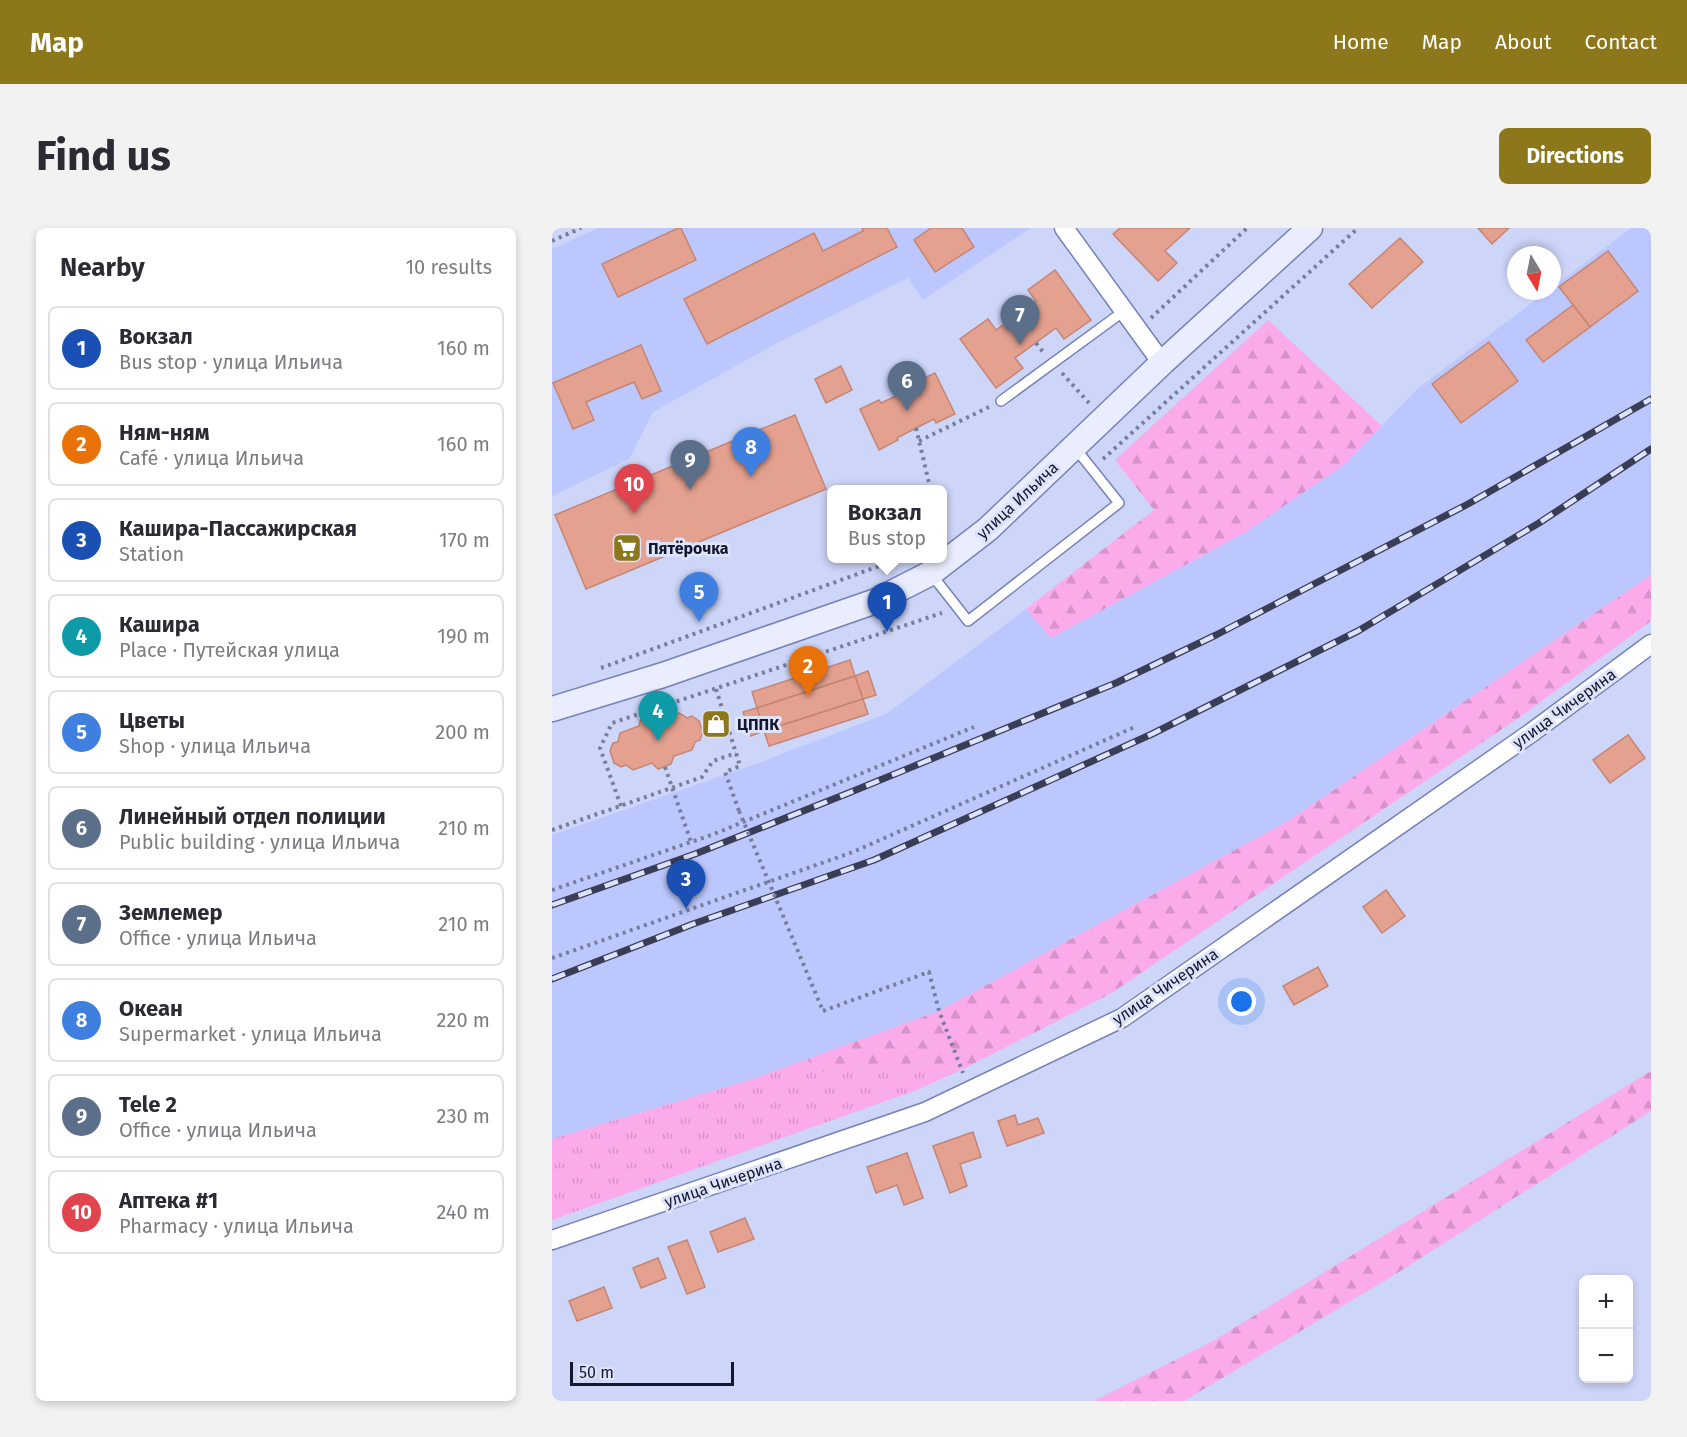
<!DOCTYPE html>
<meta charset="utf-8">
<style>
:root{--surface:#fff;--page:#f2f2f3;--text:#2b2b33;--muted:#7c7c81;--line:#e1e1e2;--accent:#8c771b}
body{margin:0;font-family:"Fira Sans",sans-serif;background:var(--page);color:var(--text)}
.controls{position:absolute;right:18px;bottom:18px;display:grid;overflow:hidden;border-radius:9px;box-shadow:0 3px 9px #0003}
.controls button{width:54px;height:54px;display:grid;place-items:center;padding:0;border:0;border-bottom:2px solid var(--line);background:var(--surface);color:var(--text);font:30px sans-serif}
.compass{position:absolute;left:955px;top:18px;width:54px;height:54px;border-radius:50%;background:var(--surface);box-shadow:0 3px 9px #0003;rotate:170deg}
.scale{position:absolute;left:18px;bottom:15px;width:164px;box-sizing:border-box;padding-left:6px;border:3px solid #14182d;border-top:0;font-size:16px;line-height:21px;white-space:nowrap;color:#14182d;-webkit-text-stroke:4px #dde3fb;paint-order:stroke}
.you{position:absolute;left:690px;top:774px;width:21px;height:21px;margin:-15px;border:4px solid #fff;border-radius:50%;background:#1a73e8;box-shadow:0 0 0 9px #1a73e833}
.badge{display:grid;place-items:center;width:39px;height:39px;border-radius:50%;background:var(--accent);color:#fff;font-size:20px;font-weight:700}
.pin{position:absolute;translate:-50% -50px;filter:drop-shadow(0 2px 3px #0008)}
.pin::after{content:'';position:absolute;top:32px;width:21px;height:18px;background:inherit;clip-path:polygon(0 0,100% 0,50% 100%)}
.popup{position:absolute;left:275px;top:257px;width:120px;height:78px;box-sizing:border-box;display:grid;place-content:center;border-radius:9px;background:var(--surface);filter:drop-shadow(0 2px 4px #0005);font-size:20px;white-space:nowrap;color:var(--muted)}
.popup b{font-size:22px;color:var(--text)}
.popup::after{content:'';position:absolute;left:50%;top:100%;margin-left:-12px;border:12px solid transparent;border-top-color:var(--surface)}
.list{margin:0;padding:0;list-style:none}
h2{display:flex;justify-content:space-between;align-items:center;height:78px;margin:0;padding:0 24px;font-size:26px}
h2 small{font-size:20px;font-weight:400;color:var(--muted)}
.list li{display:grid;grid-template-columns:39px 1fr auto;gap:18px;align-items:center;box-sizing:border-box;height:84px;margin:0 12px 12px;padding:0 12px;border:2px solid var(--line);border-radius:9px}
.list b{display:block;font-size:22px;white-space:nowrap}
.list p{margin:0;font-size:20px;white-space:nowrap;color:var(--muted)}
.list em{font-size:20px;font-style:normal;color:var(--muted)}
.map{position:relative;flex:none;width:1099px;height:1173px;overflow:hidden;border-radius:9px}
header{display:flex;align-items:center;gap:36px;box-sizing:border-box;height:84px;padding:0 30px;background:var(--accent);color:#fff}
header strong{font-size:28px}
nav{display:flex;gap:33px;margin-inline-start:auto;font-size:21px}
.intro{display:flex;align-items:center;justify-content:space-between;box-sizing:border-box;height:144px;padding:0 36px}
h1{margin:0;font-size:42px}
.button{padding:15px 27px;border-radius:9px;background:var(--accent);color:#fff;font-size:21px;font-weight:700}
main{display:flex;gap:36px;padding:0 36px}
aside{flex:1;background:var(--surface);border-radius:9px;box-shadow:0 3px 9px #0003}
.map>svg:first-child{display:block}
.built{fill:#bcc8fd}
.grass{fill:url(#grass-tufts)}
.forest{fill:url(#forest-firs)}
.building{fill:#e4a190;stroke:#c68574;stroke-width:1.5}
.lines{fill:none;stroke-linecap:round;stroke-linejoin:round}
.service-casing{stroke:#7681b8;stroke-width:12}
.minor-casing{stroke:#7681b8;stroke-width:21}
.secondary-casing{stroke:#7681b8;stroke-width:27}
.path{stroke:#777e9b;stroke-width:4;stroke-dasharray:3 4.5;stroke-linecap:butt}
.service{stroke:#fff;stroke-width:9}
.minor{stroke:#fff;stroke-width:18}
.secondary{stroke:#e9edfe;stroke-width:24}
.rail-casing{stroke:#393d55;stroke-width:7}
.rail{stroke:#dde3fb;stroke-width:4.5;stroke-dasharray:14;stroke-linecap:butt}
.path-bridge{stroke:#777e9b;stroke-width:4;stroke-dasharray:3 4.5;stroke-linecap:butt}
.labels{text-anchor:middle;stroke-width:6;stroke-linejoin:round;paint-order:stroke}
.street-label{font-size:16px;fill:#14182d;stroke:#dde3fb}
.poi-label{font-size:16px;font-weight:bold;fill:#14182d;stroke:#dde3fb;text-anchor:start}
</style>
<header>
<strong>Map</strong>
<nav><a>Home</a><a>Map</a><a>About</a><a>Contact</a></nav>
</header>
<div class="intro"><h1>Find us</h1><a class="button">Directions</a></div>
<main>
<aside>
<h2>Nearby<small>10 results</small></h2>
<ul class="list">
<li><span class="badge" style="background:#1a4fb4">1</span><div><b>Вокзал</b><p>Bus stop · улица Ильича</p></div><em>160 m</em></li>
<li><span class="badge" style="background:#e8710a">2</span><div><b>Ням-ням</b><p>Café · улица Ильича</p></div><em>160 m</em></li>
<li><span class="badge" style="background:#1a4fb4">3</span><div><b>Кашира-Пассажирская</b><p>Station</p></div><em>170 m</em></li>
<li><span class="badge" style="background:#0f9aa8">4</span><div><b>Кашира</b><p>Place · Путейская улица</p></div><em>190 m</em></li>
<li><span class="badge" style="background:#3f7fe0">5</span><div><b>Цветы</b><p>Shop · улица Ильича</p></div><em>200 m</em></li>
<li><span class="badge" style="background:#5c6f8a">6</span><div><b>Линейный отдел полиции</b><p>Public building · улица Ильича</p></div><em>210 m</em></li>
<li><span class="badge" style="background:#5c6f8a">7</span><div><b>Землемер</b><p>Office · улица Ильича</p></div><em>210 m</em></li>
<li><span class="badge" style="background:#3f7fe0">8</span><div><b>Океан</b><p>Supermarket · улица Ильича</p></div><em>220 m</em></li>
<li><span class="badge" style="background:#5c6f8a">9</span><div><b>Tele 2</b><p>Office · улица Ильича</p></div><em>230 m</em></li>
<li><span class="badge" style="background:#e0444e">10</span><div><b>Аптека #1</b><p>Pharmacy · улица Ильича</p></div><em>240 m</em></li>
</ul>
</aside>
<div class="map">
<svg width="1099" height="1173" viewBox="0 0 1099 1173">
<defs>
<pattern id="grass-tufts" width="24" height="20" patternUnits="userSpaceOnUse" patternTransform="scale(1.5)"><rect width="24" height="20" fill="#fbabea"/><path d="M3 7l-1-3M5 7V3M7 7l1-3M15 17l-1-3M17 17v-4M19 17l1-3" fill="none" stroke="#d692c9"/></pattern>
<pattern id="forest-firs" width="22" height="20" patternUnits="userSpaceOnUse" patternTransform="scale(1.5)"><rect width="22" height="20" fill="#fbabea"/><path d="M5 1l3.5 6h-7zM16 11l3.5 6h-7z" fill="#d692c9"/></pattern>
</defs>
<rect width="100%" height="100%" fill="#cdd5f9"/>
<g class="built">
<polygon points="46,0 479,0 371,72 356,50 227,114 101,184 77,231 0,268 0,21"/>
<polygon points="1079,0 1099,0 1099,347 736,593 387,783 201,851 0,911 0,607 198,538 334,486 474,381 499,410 694,304 793,236 865,161 996,63 1000,63 1000,60"/>
</g>
<polygon class="grass" points="255,831 265,844 371,836 409,842 365,862 0,992 0,911 201,851"/>
<g class="forest">
<polygon points="716,92 830,198 793,236 694,304 499,410 474,381 602,282 563,232"/>
<polygon points="1099,347 1099,393 965,491 558,766 409,842 371,836 265,844 255,831 387,783 736,593"/>
<polygon points="1099,843 1099,883 847,1044 632,1173 542,1173 661,1113"/>
</g>
<g class="building">
<polygon points="126,0 129,0 144,32 66,69 50,36"/>
<polygon points="310,0 335,0 345,19 155,116 132,71 262,5 271,23 311,3"/>
<polygon points="379,0 410,0 422,19 383,44 362,12"/>
<polygon points="568,0 638,0 613,23 625,35 606,53 561,6"/>
<polygon points="926,0 957,0 940,16"/>
<polygon points="848,10 871,34 820,80 797,56"/>
<polygon points="1056,23 1086,63 1038,99 1007,59"/>
<polygon points="503,42 539,92 512,111 504,100 463,130 471,140 444,160 408,111 436,91 444,102 484,73 476,62"/>
<polygon points="1021,77 1038,99 991,134 974,112"/>
<polygon points="937,114 966,153 909,195 880,156"/>
<polygon points="89,117 109,163 90,171 82,154 34,174 42,192 21,201 1,155"/>
<polygon points="289,138 300,162 274,175 263,151"/>
<polygon points="383,145 403,186 384,195 382,191 364,200 345,210 346,212 327,222 308,181 327,172 329,175 366,158 365,154"/>
<polygon points="243,187 274,261 34,361 3,287"/>
<polygon points="298,432 303,448 205,480 200,464"/>
<polygon points="316,443 324,467 311,471 303,448"/>
<polygon points="303,448 311,471 212,503 205,480"/>
<polygon points="311,471 316,486 217,518 212,503"/>
<polygon points="205,480 212,503 199,508 191,484"/>
<polygon points="127,485 135,490 140,488 147,493 151,504 148,512 143,514 140,522 122,528 119,536 106,541 100,535 81,542 74,537 69,539 62,535 58,523 61,515 66,514 68,505 87,498 89,491 102,486 109,491"/>
<polygon points="1076,507 1093,530 1058,555 1041,532"/>
<polygon points="834,662 853,688 830,705 811,679"/>
<polygon points="766,739 776,758 742,777 731,758"/>
<polygon points="463,887 466,897 486,890 492,905 455,918 446,893"/>
<polygon points="421,904 429,929 408,936 415,958 398,965 381,918"/>
<polygon points="355,925 371,970 352,977 345,957 324,965 315,939"/>
<polygon points="193,990 202,1011 166,1024 158,1004"/>
<polygon points="135,1012 153,1059 135,1066 116,1019"/>
<polygon points="106,1030 114,1050 89,1060 81,1040"/>
<polygon points="52,1059 60,1080 25,1093 17,1073"/>
</g>
<g class="lines">
<g class="service-casing">
<g id="service">
<polyline points="449,173 572,83"/>
<polyline points="380,347 416,393 567,275 524,221"/>
</g>
</g>
<g class="minor-casing">
<g id="minor">
<polyline points="512,0 610,135"/>
<polyline points="0,1012 373,884 570,790 979,505 1099,416"/>
</g>
</g>
<g class="secondary-casing">
<polyline id="secondary" points="0,481 111,447 324,373 379,345 436,301 610,135 758,0"/>
</g>
<g class="path">
<polyline points="0,13 29,0"/>
<polyline points="599,90 695,0"/>
<polyline points="484,115 491,124"/>
<polyline points="510,145 537,175"/>
<polyline points="364,200 377,255 372,262"/>
<polyline points="367,213 437,179"/>
<polyline points="551,231 806,0"/>
<polyline points="49,440 349,330"/>
<polyline points="164,461 188,538 173,544 187,583"/>
<polyline points="113,539 139,614"/>
<polyline points="69,578 48,520 60,495 390,385"/>
<polyline points="0,602 150,549 161,533 184,525"/>
<polyline points="0,662 162,606 422,499"/>
<polyline points="0,730 301,624 585,498"/>
<polyline points="271,783 377,744 387,783 411,845"/>
</g>
<use href="#service" class="service"/>
<use href="#minor" class="minor"/>
<use href="#secondary" class="secondary"/>
<g class="rail-casing">
<g id="rail">
<polyline points="0,677 143,626 299,564 564,455 664,407 916,276 1099,171"/>
<polyline points="0,751 141,696 322,632 600,506 806,403 987,295 1099,221"/>
</g>
</g>
<use href="#rail" class="rail"/>
<polyline class="path-bridge" points="187,583 271,783"/>
</g>
<defs>
<g id="supermarket-square" transform="scale(1.5)"><rect x="-9" y="-9" width="18" height="18" rx="4" fill="#8c771b" stroke="#dde3fb"/><path d="M-6-5.5h2.5l.6 2H6L4.5 2H-2.5L-4.4-4H-6ZM-1.5 3.2a1.3 1.3 0 1 0 .1 0ZM3 3.2a1.3 1.3 0 1 0 .1 0Z" fill="#fff"/></g>
<g id="shop-square" transform="scale(1.5)"><rect x="-9" y="-9" width="18" height="18" rx="4" fill="#8c771b" stroke="#dde3fb"/><path d="M-5-2.5h2.3a2.7 3.5 0 0 1 5.4 0H5L5.5 6h-11ZM-1.5-2.5h3a1.5 2.3 0 0 0-3 0Z" fill="#fff"/></g>
</defs>
<g fill-rule="evenodd">
<use href="#supermarket-square" x="75" y="320"/>
<use href="#shop-square" x="164" y="496"/>
</g>
<g class="labels">
<g class="street-label">
<text transform="translate(465 272) rotate(-43)" y="6">улица Ильича</text>
<text transform="translate(1012 480) rotate(-36)" y="6">улица Чичерина</text>
<text transform="translate(613 758) rotate(-34)" y="6">улица Чичерина</text>
<text transform="translate(171 954) rotate(-19)" y="6">улица Чичерина</text>
</g>
<g class="poi-label">
<text x="96" y="326">Пятёрочка</text>
<text x="185" y="502">ЦППК</text>
</g>
</g>
</svg>
<div class="controls">
<button>+</button>
<button>−</button>
</div>
<svg class="compass" viewBox="-18 -18 36 36"><path d="M0-13l5 13h-10z" fill="#e53935"/><path d="M0 13l5-13h-10z" fill="#7c7c81"/></svg>
<div class="scale">50 m</div>
<div class="you"></div>
<div class="pin badge" style="left:335px;top:404px;background:#1a4fb4">1</div>
<div class="popup"><b>Вокзал</b>Bus stop</div>
<div class="pin badge" style="left:256px;top:468px;background:#e8710a">2</div>
<div class="pin badge" style="left:134px;top:681px;background:#1a4fb4">3</div>
<div class="pin badge" style="left:106px;top:513px;background:#0f9aa8">4</div>
<div class="pin badge" style="left:147px;top:394px;background:#3f7fe0">5</div>
<div class="pin badge" style="left:355px;top:183px;background:#5c6f8a">6</div>
<div class="pin badge" style="left:468px;top:117px;background:#5c6f8a">7</div>
<div class="pin badge" style="left:199px;top:249px;background:#3f7fe0">8</div>
<div class="pin badge" style="left:138px;top:262px;background:#5c6f8a">9</div>
<div class="pin badge" style="left:82px;top:286px;background:#e0444e">10</div>
</div>
</main>
